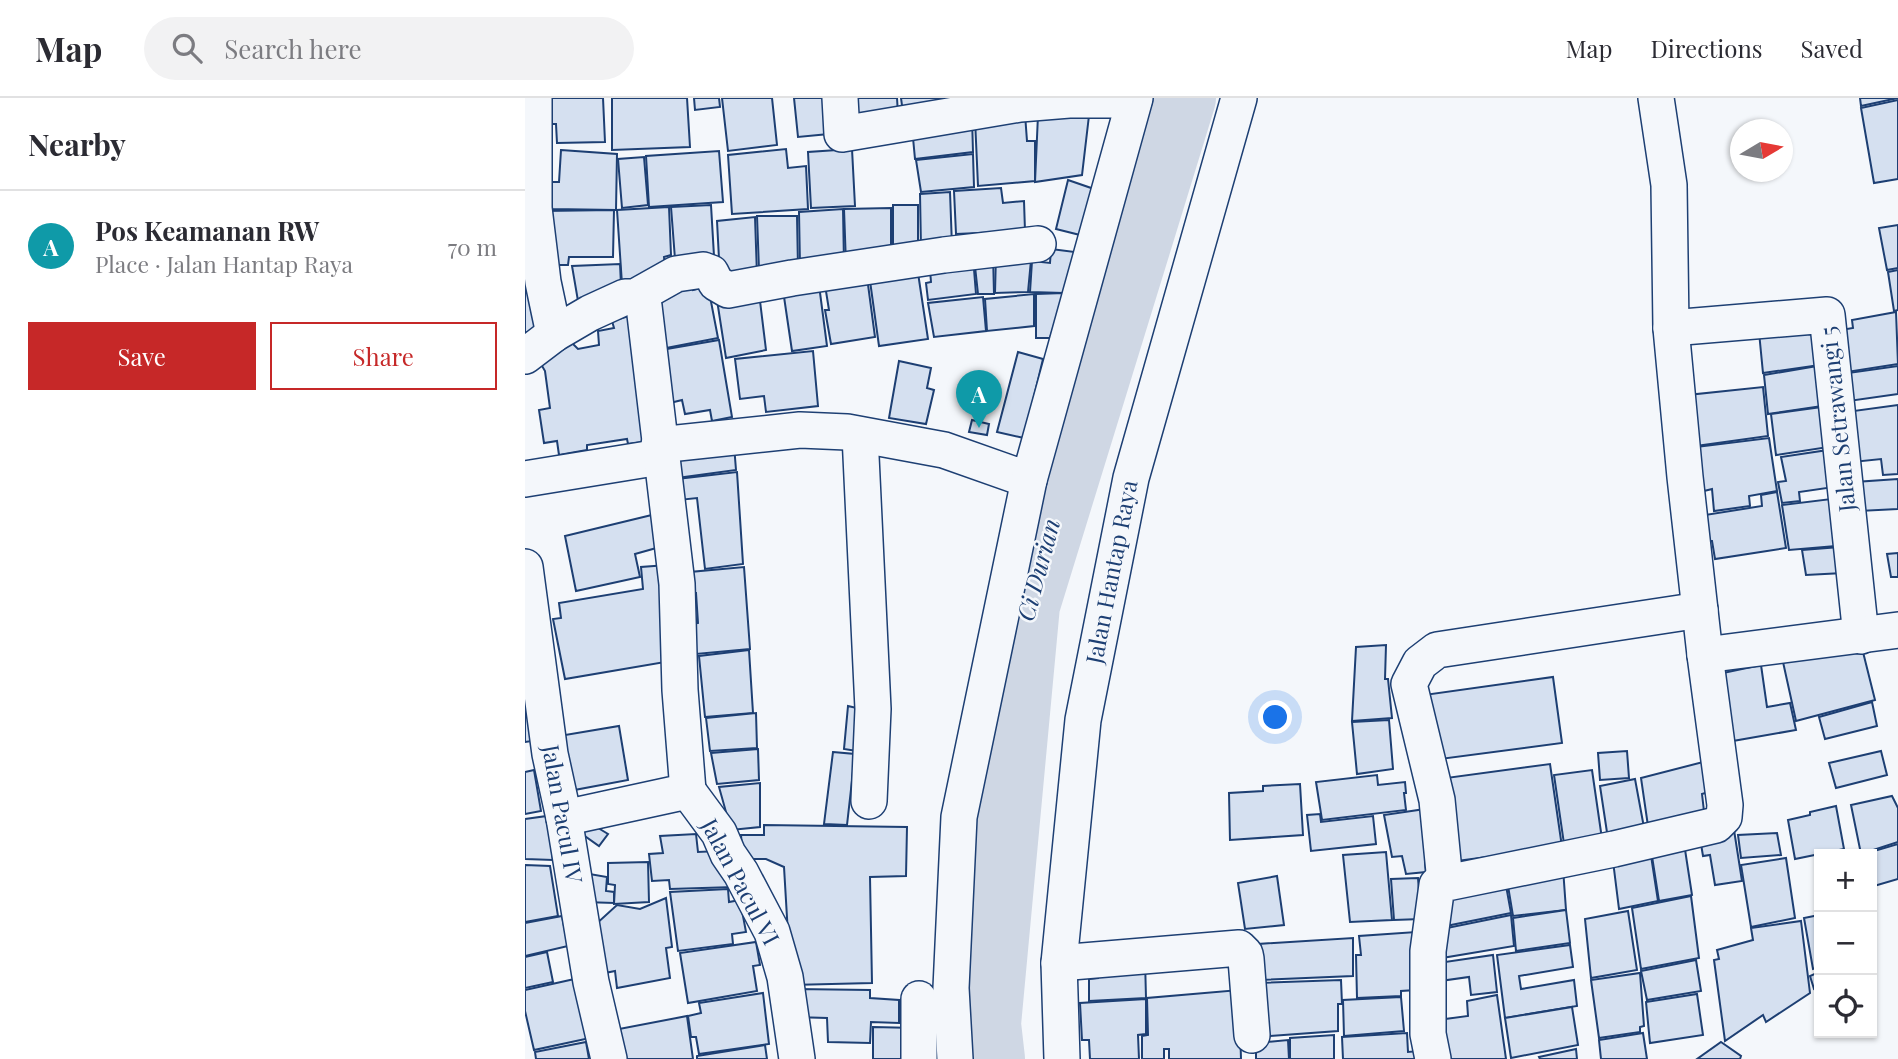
<!DOCTYPE html>
<meta charset="utf-8">
<style>
:root{--surface:#fff;--page:#f2f2f3;--text:#2b2b33;--muted:#7c7c81;--line:#e1e1e2;--accent:#c62828}
body{margin:0;font-family:"Playfair Display",serif;background:var(--page);color:var(--text)}
.controls{position:absolute;right:21px;bottom:21px;display:grid;overflow:hidden;border-radius:0px;box-shadow:0 2px 5px #0004}
.controls button{width:63px;height:63px;display:grid;place-items:center;padding:0;border:0;border-bottom:2px solid var(--line);background:var(--surface);color:var(--text);font:35px sans-serif}
.compass{position:absolute;left:1205px;top:21px;width:63px;height:63px;border-radius:50%;background:var(--surface);box-shadow:0 2px 5px #0004;rotate:80deg}
.you{position:absolute;left:751px;top:620px;width:24px;height:24px;margin:-18px;border:5px solid #fff;border-radius:50%;background:#1a73e8;box-shadow:0 0 0 10px #1a73e833}
.badge{display:grid;place-items:center;width:46px;height:46px;border-radius:50%;background:var(--accent);color:#fff;font-size:23px;font-weight:700}
.pin{position:absolute;translate:-50% -58px;filter:drop-shadow(0 2px 4px #0008)}
.pin::after{content:'';position:absolute;top:37px;width:24px;height:21px;background:inherit;clip-path:polygon(0 0,100% 0,50% 100%)}
.list{margin:0;padding:0;list-style:none}
h2{display:flex;justify-content:space-between;align-items:center;height:91px;margin:0;padding:0 28px;font-size:30px}
h2 small{font-size:23px;font-weight:400;color:var(--muted)}
.list li{display:grid;grid-template-columns:46px 1fr auto;gap:21px;align-items:center;box-sizing:border-box;height:112px;padding:0 28px;border-top:2px solid var(--line)}
.list b{display:block;font-size:26px;white-space:nowrap}
.list p{margin:0;font-size:23px;white-space:nowrap;color:var(--muted)}
.list em{font-size:23px;font-style:normal;color:var(--muted)}
.actions{display:flex;gap:14px;padding:21px 28px}
.actions a{flex:1;padding:16px 0;border:2px solid var(--accent);border-radius:0px;text-align:center;font-size:24px;color:var(--accent)}
.actions .main{background:var(--accent);color:#fff}
.icon{flex:none;width:38px;height:38px;fill:none;stroke:currentColor;stroke-width:2;stroke-linecap:round;stroke-linejoin:round}
.map{position:relative;flex:none;width:1373px;height:961px;overflow:hidden}
header{display:flex;align-items:center;gap:42px;box-sizing:border-box;height:98px;padding:0 35px;background:var(--surface);border-bottom:2px solid var(--line)}
header strong{font-size:33px}
nav{display:flex;gap:38px;margin-inline-start:auto;font-size:24px}
.search{width:490px;height:63px;background:var(--page);display:flex;align-items:center;gap:18px;box-sizing:border-box;padding:0 24px;border-radius:38px;color:var(--muted);font-size:26px}
main{display:flex}
aside{flex:1;background:var(--surface)}
.map>svg:first-child{display:block}
.lines{fill:none;stroke-linecap:round;stroke-linejoin:round}
.river{stroke:#cfd7e4;stroke-width:70}
.building{fill:#d5e0f0;stroke:#1d3f73;stroke-width:2}
.minor-casing{stroke:#1d3f73;stroke-width:38}
.minor{stroke:#f4f7fb;stroke-width:35}
.labels{text-anchor:middle;stroke-width:5;stroke-linejoin:round;paint-order:stroke}
.street-label{font-size:23px;fill:#1d3f73;stroke:#f4f7fb}
.water-label{font-size:24px;font-style:italic;fill:#1d3f73;stroke:#f4f7fb}
</style>
<header>
<strong>Map</strong>
<div class="search"><svg class="icon" aria-label="search" viewBox="0 0 24 24"><circle cx="10" cy="10" r="6"/><path d="M15 15l6 6"/></svg>Search here</div>
<nav><a>Map</a><a>Directions</a><a>Saved</a></nav>
</header>
<main>
<aside>
<h2>Nearby<small></small></h2>
<ul class="list">
<li><span class="badge" style="background:#0f9aa8">A</span><div><b>Pos Keamanan RW</b><p>Place · Jalan Hantap Raya</p></div><em>70 m</em></li>
</ul>
<div class="actions"><a class="main">Save</a><a>Share</a></div>
</aside>
<div class="map">
<svg width="1373" height="961" viewBox="0 0 1373 961">
<rect width="100%" height="100%" fill="#f4f7fb"/>
<g class="lines">
<polyline class="river" points="465,961 461,926 500,507 656,0"/>
</g>
<g class="building">
<polygon points="18,0 78,0 80,44 32,45 31,26 18,26"/>
<polygon points="87,0 162,0 165,49 87,52"/>
<polygon points="169,0 194,0 195,9 170,12"/>
<polygon points="197,0 247,0 252,47 203,53"/>
<polygon points="269,0 310,0 314,35 273,39"/>
<polygon points="322,0 372,0 373,16 324,20"/>
<polygon points="376,0 432,0 378,15"/>
<polygon points="1335,0 1373,0 1336,8"/>
<polygon points="1373,2 1373,81 1349,85 1336,10"/>
<polygon points="565,9 557,77 510,84 513,17"/>
<polygon points="500,16 502,43 510,43 510,83 453,88 450,21"/>
<polygon points="447,19 448,54 390,61 387,29"/>
<polygon points="261,51 263,70 281,68 283,111 207,116 203,57"/>
<polygon points="327,51 330,108 286,110 283,54"/>
<polygon points="36,52 92,56 91,112 27,111 26,84 34,84"/>
<polygon points="194,53 198,104 124,109 121,58"/>
<polygon points="448,56 449,89 396,94 391,62"/>
<polygon points="119,59 123,107 97,110 93,61"/>
<polygon points="543,82 569,91 555,137 531,131"/>
<polygon points="476,90 478,105 499,103 500,133 431,136 429,93"/>
<polygon points="425,94 427,148 396,150 395,96"/>
<polygon points="186,107 189,158 150,161 146,109"/>
<polygon points="368,107 393,107 393,160 368,162"/>
<polygon points="144,109 146,157 139,159 140,169 97,186 92,112"/>
<polygon points="366,110 366,161 321,166 319,111"/>
<polygon points="318,111 319,165 275,168 274,114"/>
<polygon points="89,112 88,159 44,159 43,167 19,167 18,113"/>
<polygon points="232,118 272,118 273,170 234,172"/>
<polygon points="230,119 232,177 195,180 192,123"/>
<polygon points="1373,127 1373,170 1362,172 1354,130"/>
<polygon points="526,151 550,154 539,195 505,194 507,163 525,165"/>
<polygon points="468,156 469,196 453,196 449,159"/>
<polygon points="471,156 506,162 503,194 470,195"/>
<polygon points="448,159 451,196 403,202 401,185 406,184 405,172"/>
<polygon points="95,166 96,187 53,203 47,168"/>
<polygon points="1373,172 1373,212 1369,213 1363,174"/>
<polygon points="0,173 23,228 0,235"/>
<polygon points="393,175 403,241 354,248 345,183"/>
<polygon points="342,179 350,239 306,246 300,212 304,212 300,187"/>
<polygon points="166,183 168,192 183,188 193,240 136,251 130,194"/>
<polygon points="294,187 302,248 267,253 258,192"/>
<polygon points="539,195 525,240 511,240 511,196"/>
<polygon points="509,196 509,228 462,233 460,201"/>
<polygon points="458,199 461,233 409,239 403,205"/>
<polygon points="192,202 235,203 241,252 201,260"/>
<polygon points="1371,214 1373,266 1322,274 1310,233 1328,230 1327,222"/>
<polygon points="104,218 126,343 103,346 102,341 62,347 62,352 34,357 32,343 19,345 14,312 25,310 20,273 13,261 42,240 53,251 74,247 73,233 89,230 87,223"/>
<polygon points="1290,229 1295,267 1238,275 1234,234"/>
<polygon points="194,242 207,319 187,323 185,312 160,316 157,302 145,305 136,252"/>
<polygon points="288,253 293,308 241,314 239,298 215,301 210,261"/>
<polygon points="493,254 518,261 499,340 472,334"/>
<polygon points="374,263 406,270 402,290 409,292 401,326 364,320"/>
<polygon points="1298,267 1304,307 1243,316 1239,277"/>
<polygon points="1373,268 1373,296 1324,303 1316,276"/>
<polygon points="1238,289 1243,338 1171,348 1163,297"/>
<polygon points="1373,307 1373,376 1358,377 1356,361 1328,364 1321,314"/>
<polygon points="1304,308 1310,348 1251,357 1246,316"/>
<polygon points="447,322 464,326 462,337 444,334"/>
<polygon points="1244,340 1252,393 1224,398 1225,408 1189,413 1187,391 1179,393 1171,349"/>
<polygon points="209,347 211,372 152,380 150,355"/>
<polygon points="1303,352 1309,389 1274,394 1275,403 1257,405 1253,384 1261,383 1256,359"/>
<polygon points="212,374 218,466 180,471 172,400 154,402 152,381"/>
<polygon points="1373,381 1373,411 1334,413 1330,384"/>
<polygon points="1252,394 1261,450 1190,461 1187,443 1184,443 1180,417 1237,408 1236,397"/>
<polygon points="1306,401 1311,448 1264,452 1257,407"/>
<polygon points="135,415 142,447 110,456 115,479 51,493 40,438"/>
<polygon points="1315,449 1318,475 1281,477 1277,452"/>
<polygon points="1373,455 1373,479 1366,479 1362,456"/>
<polygon points="142,467 152,562 40,581 28,521 36,520 34,505 118,491 116,469"/>
<polygon points="219,469 225,551 171,556 168,526 173,525 171,495 167,495 165,474"/>
<polygon points="1336,546 1350,602 1271,623 1258,564"/>
<polygon points="861,547 860,581 863,581 867,620 827,623 831,549"/>
<polygon points="224,552 228,615 180,619 174,558"/>
<polygon points="1236,567 1242,609 1265,605 1271,632 1202,644 1198,575"/>
<polygon points="1028,579 1037,645 908,662 899,597"/>
<polygon points="0,601 7,643 0,644"/>
<polygon points="1347,604 1352,628 1300,641 1294,619"/>
<polygon points="323,608 336,611 332,653 319,651"/>
<polygon points="231,615 232,650 185,653 181,620"/>
<polygon points="864,622 868,671 832,676 827,624"/>
<polygon points="94,628 103,682 44,693 34,638"/>
<polygon points="233,651 234,682 192,686 186,655"/>
<polygon points="1102,653 1104,680 1075,682 1073,655"/>
<polygon points="1356,653 1362,677 1311,690 1304,665"/>
<polygon points="308,654 330,656 322,727 299,726"/>
<polygon points="1182,663 1187,693 1177,696 1180,722 1124,735 1116,680"/>
<polygon points="1025,666 1037,749 932,763 921,680"/>
<polygon points="9,672 16,713 0,716 0,674"/>
<polygon points="1067,672 1077,741 1039,746 1029,677"/>
<polygon points="852,677 853,687 880,684 881,695 879,695 881,712 797,722 791,684"/>
<polygon points="1110,681 1120,735 1083,741 1075,688"/>
<polygon points="235,685 235,729 206,732 194,689"/>
<polygon points="775,686 778,737 705,742 704,695 738,693 738,688"/>
<polygon points="1367,698 1373,710 1373,744 1336,756 1326,707"/>
<polygon points="1311,708 1319,751 1270,761 1263,722 1285,717 1285,714"/>
<polygon points="907,710 914,763 900,765 901,774 881,776 877,758 867,759 859,717"/>
<polygon points="795,716 796,724 848,718 851,746 786,753 782,717"/>
<polygon points="22,718 28,762 0,761 0,721"/>
<polygon points="65,725 83,736 74,748 57,736"/>
<polygon points="239,727 382,729 381,778 345,779 347,885 266,887 259,769 241,761 218,761 216,737 239,737"/>
<polygon points="1209,732 1217,783 1190,787 1185,757 1178,758 1175,740"/>
<polygon points="1252,735 1256,757 1216,760 1213,737"/>
<polygon points="171,736 173,754 193,753 210,789 145,791 144,782 127,783 124,756 138,755 135,738"/>
<polygon points="1159,745 1167,797 1134,803 1126,752"/>
<polygon points="1373,746 1373,781 1349,788 1347,781 1347,756 1339,756"/>
<polygon points="1125,751 1133,803 1094,811 1088,763"/>
<polygon points="861,754 867,822 825,824 818,757"/>
<polygon points="1261,760 1270,820 1226,829 1216,767"/>
<polygon points="123,764 124,804 89,806 90,787 83,786 83,765"/>
<polygon points="0,767 25,768 33,818 0,824"/>
<polygon points="1038,770 1041,812 988,818 982,782"/>
<polygon points="53,774 82,779 81,793 89,794 89,805 59,804"/>
<polygon points="752,778 759,827 720,831 713,785"/>
<polygon points="893,780 896,821 869,822 866,781"/>
<polygon points="980,782 986,815 921,828 915,797"/>
<polygon points="203,791 204,804 215,802 221,834 207,836 208,846 153,853 145,794"/>
<polygon points="1166,798 1174,860 1116,871 1107,810"/>
<polygon points="141,800 147,849 141,850 145,880 92,890 90,873 80,875 70,827 92,807 115,811"/>
<polygon points="1041,812 1045,845 991,853 988,820"/>
<polygon points="1103,813 1112,872 1066,880 1060,821"/>
<polygon points="986,817 989,848 911,861 912,832"/>
<polygon points="1294,817 1294,869 1288,871 1279,820"/>
<polygon points="37,818 43,848 0,858 0,825"/>
<polygon points="1276,823 1285,895 1241,924 1238,917 1200,943 1189,862 1194,861 1192,852 1228,842 1226,830"/>
<polygon points="891,834 891,892 876,893 876,898 832,900 831,857 836,857 834,838"/>
<polygon points="828,840 828,878 733,882 733,846"/>
<polygon points="231,844 235,867 228,868 232,893 163,905 155,855"/>
<polygon points="1045,847 1048,869 994,878 996,891 1049,882 1052,908 980,920 972,857"/>
<polygon points="22,854 28,884 0,890 0,859"/>
<polygon points="968,857 972,894 946,897 944,879 915,883 913,865"/>
<polygon points="620,861 621,900 564,903 564,881 573,880 573,866"/>
<polygon points="1171,862 1176,893 1122,902 1116,873"/>
<polygon points="1294,874 1294,889 1289,891 1285,878"/>
<polygon points="1115,875 1119,928 1115,929 1115,934 1074,940 1066,882"/>
<polygon points="54,880 65,940 9,952 0,913 0,892"/>
<polygon points="816,882 817,906 813,906 813,933 732,939 733,885"/>
<polygon points="270,891 345,892 345,900 374,902 374,925 346,924 345,945 303,944 302,920 269,919"/>
<polygon points="714,892 716,961 644,961 644,951 639,951 639,961 617,961 617,938 623,937 622,900"/>
<polygon points="238,895 244,946 174,956 171,939 166,939 163,918 176,915 174,905"/>
<polygon points="1172,896 1178,937 1125,945 1121,904"/>
<polygon points="972,897 981,961 913,961 913,922 943,918 942,903"/>
<polygon points="876,899 879,933 819,938 818,902"/>
<polygon points="621,901 621,936 613,937 614,961 565,961 564,942 557,942 555,905"/>
<polygon points="1047,909 1053,947 986,960 980,920"/>
<polygon points="162,918 168,961 101,961 94,931"/>
<polygon points="348,929 390,930 389,961 348,961"/>
<polygon points="882,935 883,954 894,953 894,961 818,961 817,939"/>
<polygon points="1118,935 1122,961 1076,961 1074,942"/>
<polygon points="809,937 809,961 765,961 765,940"/>
<polygon points="763,942 764,961 731,961 731,945"/>
<polygon points="61,944 64,961 11,961 10,954"/>
<polygon points="1196,944 1216,958 1215,961 1172,961"/>
<polygon points="240,947 242,961 172,961 172,958"/>
<polygon points="1051,951 1052,961 1015,961 1014,959"/>
</g>
<g class="lines">
<g class="minor-casing">
<g id="minor">
<polyline points="9,0 9,110 18,184 29,236"/>
<polyline points="315,0 317,36 495,6 544,2 609,2"/>
<polyline points="1146,230 1302,217 1336,538"/>
<polyline points="0,258 29,236 65,215 100,199 110,199 151,176 178,172 186,175 191,185 203,192 267,180 419,157 513,146"/>
<polyline points="335,337 348,611 344,703"/>
<polyline points="134,347 275,332 322,334 419,352 504,382"/>
<polyline points="0,381 135,359"/>
<polyline points="0,469 25,656 39,720 66,884 84,961"/>
<polyline points="1180,557 1373,532"/>
<polyline points="163,693 194,735 203,756 216,775 247,834 260,879 272,961"/>
<polyline points="39,720 163,693 155,592 152,486 119,208 110,199"/>
<polyline points="920,784 912,702 884,586 895,565 912,552 1175,512"/>
<polyline points="534,865 714,850 720,856 721,861 727,937"/>
<polyline points="394,901 394,961"/>
<polyline points="430,961 426,890 434,719 504,382 610,0"/>
<polyline points="537,961 534,865 558,622 606,380 714,0"/>
<polyline points="908,961 903,936 903,853 912,787 1089,751 1191,727 1199,719 1200,707 1180,557 1160,379 1146,230 1144,87 1131,0"/>
</g>
</g>
<use href="#minor" class="minor"/>
</g>
<g class="labels">
<g class="street-label">
<text transform="translate(1313 321) rotate(-96)" y="8">Jalan Setrawangi 5</text>
<text transform="translate(587 474) rotate(-79)" y="8">Jalan Hantap Raya</text>
<text transform="translate(37 716) rotate(80)" y="8">Jalan Pacul IV</text>
<text transform="translate(215 784) rotate(62)" y="8">Jalan Pacul VI</text>
</g>
<g class="water-label">
<text transform="translate(514 472) rotate(-75)" y="8">Ci Durian</text>
</g>
</g>
</svg>
<div class="controls">
<button>+</button>
<button>−</button>
<button><svg class="icon" aria-label="locate" viewBox="0 0 24 24"><circle cx="12" cy="12" r="6"/><path d="M12 2v4M12 18v4M2 12h4M18 12h4"/></svg></button>
</div>
<svg class="compass" viewBox="-18 -18 36 36"><path d="M0-13l5 13h-10z" fill="#e53935"/><path d="M0 13l5-13h-10z" fill="#7c7c81"/></svg>
<div class="you"></div>
<div class="pin badge" style="left:454px;top:330px;background:#0f9aa8">A</div>
</div>
</main>
